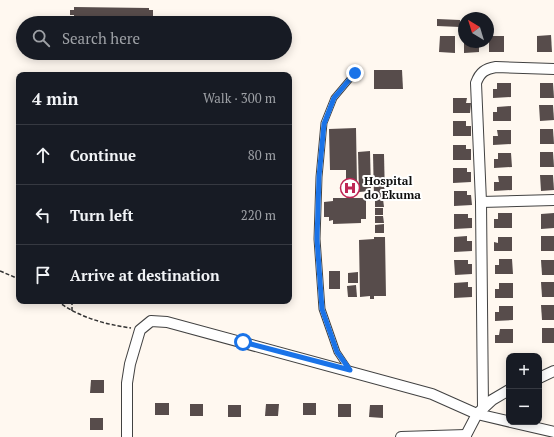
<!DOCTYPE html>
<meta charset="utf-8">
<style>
:root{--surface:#171b24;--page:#20242c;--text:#f1f3f6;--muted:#9ea1a6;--line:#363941}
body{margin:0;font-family:"PT Serif",serif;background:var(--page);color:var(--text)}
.controls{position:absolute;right:12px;bottom:12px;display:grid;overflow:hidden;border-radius:8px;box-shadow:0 2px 10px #0003}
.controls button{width:36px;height:36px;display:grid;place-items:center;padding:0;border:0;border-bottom:1px solid var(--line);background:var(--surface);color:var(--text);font:20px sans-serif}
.compass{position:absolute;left:458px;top:12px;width:36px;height:36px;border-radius:50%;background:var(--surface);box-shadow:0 2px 10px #0003;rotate:322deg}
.stop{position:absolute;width:12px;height:12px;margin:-9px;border:3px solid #1a73e8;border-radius:50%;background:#fff}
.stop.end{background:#1a73e8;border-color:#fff;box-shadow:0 1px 4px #0008}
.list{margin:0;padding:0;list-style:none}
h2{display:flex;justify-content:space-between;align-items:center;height:52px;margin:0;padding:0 16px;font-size:17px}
h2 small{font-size:13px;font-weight:400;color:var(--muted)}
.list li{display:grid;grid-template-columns:26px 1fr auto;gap:12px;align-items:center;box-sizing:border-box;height:60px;padding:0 16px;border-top:1px solid var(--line)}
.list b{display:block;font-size:15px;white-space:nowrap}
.list em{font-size:13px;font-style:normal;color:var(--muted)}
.icon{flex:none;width:22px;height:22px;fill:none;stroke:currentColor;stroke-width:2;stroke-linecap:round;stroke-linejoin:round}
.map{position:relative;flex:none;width:554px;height:437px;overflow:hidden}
.search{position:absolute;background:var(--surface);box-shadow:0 2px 10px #0003;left:16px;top:16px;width:276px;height:44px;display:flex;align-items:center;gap:10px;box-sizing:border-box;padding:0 14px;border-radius:22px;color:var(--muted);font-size:15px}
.panel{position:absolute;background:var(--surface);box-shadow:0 2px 10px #0003;left:16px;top:72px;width:276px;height:232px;border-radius:8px}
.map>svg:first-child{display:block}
.building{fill:#574c4b}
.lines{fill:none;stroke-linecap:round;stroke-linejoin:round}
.lane-casing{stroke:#424242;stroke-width:7}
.street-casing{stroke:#424242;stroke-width:12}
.path{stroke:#313131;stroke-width:1.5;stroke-dasharray:4 2;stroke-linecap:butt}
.lane{stroke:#fff;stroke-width:5}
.street{stroke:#fff;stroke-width:10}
.route{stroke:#1a73e8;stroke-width:5}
.labels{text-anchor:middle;stroke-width:4;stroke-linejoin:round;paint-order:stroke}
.poi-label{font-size:12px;font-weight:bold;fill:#0f0f0f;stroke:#fff;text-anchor:start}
</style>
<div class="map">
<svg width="554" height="437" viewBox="0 0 554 437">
<rect width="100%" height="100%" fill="#fff8f0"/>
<g class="building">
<polygon points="74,7 149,8 149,10 153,10 153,19 149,19 149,22 128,22 128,20 74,19 74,15 70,15 70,10 74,10"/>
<polygon points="437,19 460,20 460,27 437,26"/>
<polygon points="551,35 552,52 537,52 537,36"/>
<polygon points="440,36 455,36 455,53 439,52"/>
<rect x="489" y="36" width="15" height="16"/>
<polygon points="464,42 479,42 479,52 464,53"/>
<polygon points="374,70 402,70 403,89 374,89"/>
<polygon points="497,83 511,83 511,97 493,98 493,89 497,89"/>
<polygon points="540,83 553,83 554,98 540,98"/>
<polygon points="453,98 467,98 466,103 471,103 470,113 453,113"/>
<polygon points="539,105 553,105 554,120 540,121"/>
<polygon points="511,106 511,121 493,121 493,112 497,112 497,107"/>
<polygon points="453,121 466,121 466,126 471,126 471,136 453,136"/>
<polygon points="356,128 357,185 346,185 346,170 330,170 329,129"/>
<polygon points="540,129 553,129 554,144 540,144"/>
<polygon points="497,130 511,130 511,144 493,145 493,136 498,136"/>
<polygon points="453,145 466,145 466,149 471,149 471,160 453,160"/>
<polygon points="370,151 371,191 359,192 358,152"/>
<polygon points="540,152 553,152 554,167 540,167"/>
<polygon points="498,153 511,153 512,167 494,168 494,159 498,159"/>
<polygon points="373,154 384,154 385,198 374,198"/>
<polygon points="453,168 467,168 467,172 471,172 471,182 453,183"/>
<polygon points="540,175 553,175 554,190 541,191"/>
<polygon points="498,176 512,176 512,190 494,191 494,182 499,182"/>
<polygon points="454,191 467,191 467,195 471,195 472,205 454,206"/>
<polygon points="333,198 366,198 366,219 361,219 361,223 333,224 333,220 329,221 329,217 324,217 324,202 333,201"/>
<polygon points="383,199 384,207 375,207 375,200"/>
<rect x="375" y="208" width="8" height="7"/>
<polygon points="498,213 512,213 512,228 494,228 494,219 498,219"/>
<polygon points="554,213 554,228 541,229 541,214"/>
<polygon points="454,214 468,214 468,218 472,218 472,228 454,229"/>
<polygon points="375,216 383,216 384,223 375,223"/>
<polygon points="384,224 384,233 375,233 375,225"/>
<polygon points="467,236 467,241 472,241 472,251 454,252 454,237"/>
<rect x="541" y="236" width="13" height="15"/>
<polygon points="374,237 385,237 386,296 374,296 374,299 370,299 370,296 360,297 359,240 374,239"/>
<polygon points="498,237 512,237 512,251 494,251 494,242 498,243"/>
<polygon points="499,259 512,259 513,274 495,274 495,265 499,265"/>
<polygon points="454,260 468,260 468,264 472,264 472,274 455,275"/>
<polygon points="541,260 554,260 554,275 542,275"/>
<rect x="329" y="271" width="11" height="18"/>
<polygon points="358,272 358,283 348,283 348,273"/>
<polygon points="468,282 468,287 472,287 472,297 454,298 454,283"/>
<polygon points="541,282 554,282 554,297 542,297"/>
<polygon points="499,283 513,283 513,298 495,298 495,289 499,289"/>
<polygon points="356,285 357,297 348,297 347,286"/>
<polygon points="541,305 554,305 554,320 542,320"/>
<polygon points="499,306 513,306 513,320 495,321 495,312 499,312"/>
<rect x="542" y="328" width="12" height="15"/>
<polygon points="500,329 513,329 513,343 495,343 495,335 499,335"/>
<polygon points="91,380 104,380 104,393 90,393"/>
<rect x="155" y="403" width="14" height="12"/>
<rect x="303" y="403" width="13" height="12"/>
<rect x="190" y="404" width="13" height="12"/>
<polygon points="266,404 279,404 278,416 265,416"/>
<rect x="338" y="404" width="13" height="13"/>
<rect x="228" y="405" width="13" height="12"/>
<polygon points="370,405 383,405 383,418 369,417"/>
<rect x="90" y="418" width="13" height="12"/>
</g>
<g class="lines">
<g class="lane-casing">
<polyline id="lane" points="349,370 337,352 322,309 317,239 319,177 324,123 334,98 355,73"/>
</g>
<g class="street-casing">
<g id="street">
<polyline points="481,202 554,200"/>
<polyline points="539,378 554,371"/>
<path d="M483,408L481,202L476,83C480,72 485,69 496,67L554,69"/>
<polyline points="127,437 127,383 130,364 140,330 151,321 167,322 432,394 477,414 554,432"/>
<polyline points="401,437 466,435"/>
<polyline points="465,437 477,414 492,400 509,390"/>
</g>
</g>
<g class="path">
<polyline points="0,271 19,279"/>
<path d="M57,301C79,317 103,324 131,328"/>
<polyline points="72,301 72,312"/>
</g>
<use href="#lane" class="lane"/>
<use href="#street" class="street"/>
</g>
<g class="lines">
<polyline class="route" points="243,342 350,370 337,352 322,309 317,239 319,177 324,124 334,98 355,73"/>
</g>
<defs>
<g id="hospital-ring" transform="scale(1)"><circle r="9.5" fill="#fff" stroke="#bf2655" stroke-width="1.5"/><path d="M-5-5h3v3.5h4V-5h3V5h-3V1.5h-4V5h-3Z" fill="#bf2655"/></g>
</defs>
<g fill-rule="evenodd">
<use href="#hospital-ring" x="350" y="188"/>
</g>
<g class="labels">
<g class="poi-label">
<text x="364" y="185">Hospital<tspan x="364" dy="14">do Ekuma</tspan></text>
</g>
</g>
</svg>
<div class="controls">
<button>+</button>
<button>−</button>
</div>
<svg class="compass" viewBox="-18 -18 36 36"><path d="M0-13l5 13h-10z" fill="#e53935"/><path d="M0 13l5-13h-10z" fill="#9ea1a6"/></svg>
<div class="stop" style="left:243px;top:342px"></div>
<div class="stop end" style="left:355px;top:73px"></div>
<div class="search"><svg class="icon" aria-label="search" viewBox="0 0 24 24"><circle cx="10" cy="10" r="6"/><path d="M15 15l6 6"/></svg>Search here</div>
<section class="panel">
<h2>4 min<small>Walk · 300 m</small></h2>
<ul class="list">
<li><svg class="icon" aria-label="ahead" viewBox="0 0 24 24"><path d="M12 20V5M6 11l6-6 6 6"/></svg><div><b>Continue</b></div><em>80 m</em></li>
<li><svg class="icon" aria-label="left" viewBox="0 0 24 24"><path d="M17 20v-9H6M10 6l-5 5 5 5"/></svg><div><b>Turn left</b></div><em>220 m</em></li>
<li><svg class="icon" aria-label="arrive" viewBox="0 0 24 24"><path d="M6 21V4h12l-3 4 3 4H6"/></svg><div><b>Arrive at destination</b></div></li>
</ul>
</section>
</div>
